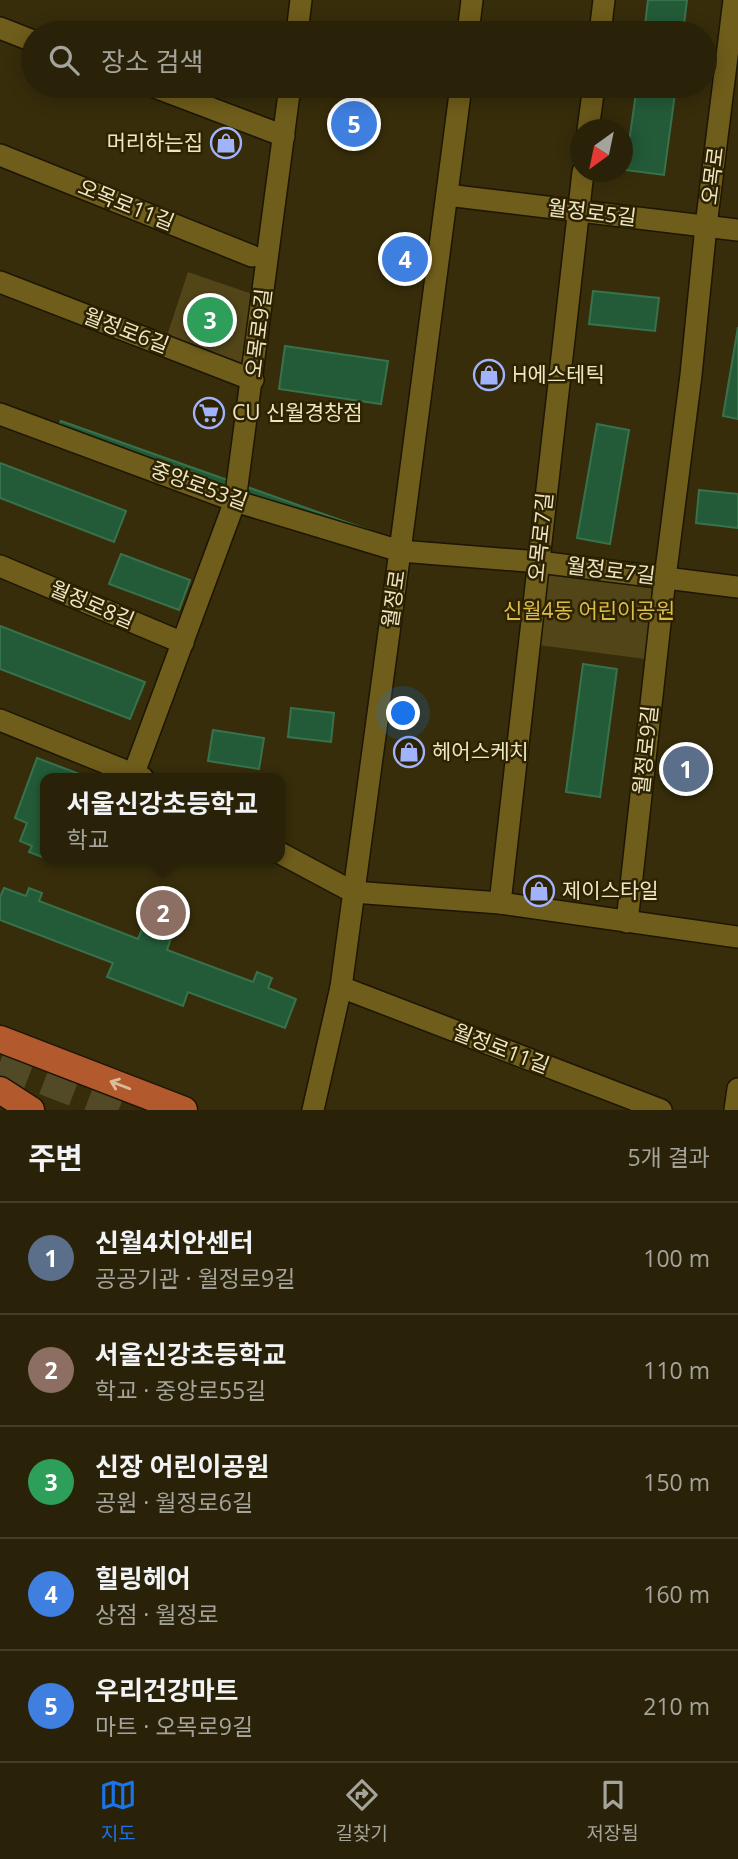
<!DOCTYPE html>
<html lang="ko">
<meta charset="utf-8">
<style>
:root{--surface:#292208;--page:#352f16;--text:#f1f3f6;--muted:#a5a49c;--line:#453f29;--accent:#1a73e8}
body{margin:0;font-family:"Open Sans","Noto Sans KR",sans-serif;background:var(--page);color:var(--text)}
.compass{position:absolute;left:570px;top:119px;width:63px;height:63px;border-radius:50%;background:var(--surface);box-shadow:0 4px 18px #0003;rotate:213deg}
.you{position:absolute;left:404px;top:714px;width:24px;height:24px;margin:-18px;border:5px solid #fff;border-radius:50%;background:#1a73e8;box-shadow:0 0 0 10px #1a73e833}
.badge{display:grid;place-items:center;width:46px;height:46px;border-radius:50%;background:var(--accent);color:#fff;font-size:23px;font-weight:700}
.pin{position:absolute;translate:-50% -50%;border:4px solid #fff;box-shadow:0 2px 7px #0006}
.popup{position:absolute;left:40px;top:773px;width:245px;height:91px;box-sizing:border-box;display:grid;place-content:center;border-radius:14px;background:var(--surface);filter:drop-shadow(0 2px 5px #0005);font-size:23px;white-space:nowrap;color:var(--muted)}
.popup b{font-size:26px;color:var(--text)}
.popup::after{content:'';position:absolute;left:50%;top:100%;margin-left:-14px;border:14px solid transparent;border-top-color:var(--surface)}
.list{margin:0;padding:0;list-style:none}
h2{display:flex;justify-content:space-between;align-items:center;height:91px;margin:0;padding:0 28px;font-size:30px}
h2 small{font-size:23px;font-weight:400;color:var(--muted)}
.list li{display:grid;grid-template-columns:46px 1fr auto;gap:21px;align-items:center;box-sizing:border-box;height:112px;padding:0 28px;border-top:2px solid var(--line)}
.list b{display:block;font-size:26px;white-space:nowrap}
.list p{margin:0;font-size:23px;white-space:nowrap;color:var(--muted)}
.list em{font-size:23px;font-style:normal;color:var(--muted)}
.icon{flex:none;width:38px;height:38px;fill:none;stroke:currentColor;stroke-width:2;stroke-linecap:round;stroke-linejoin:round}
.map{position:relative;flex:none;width:738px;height:1110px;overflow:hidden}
.search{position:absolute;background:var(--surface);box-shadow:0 4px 18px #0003;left:21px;right:21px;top:21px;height:77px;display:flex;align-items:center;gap:18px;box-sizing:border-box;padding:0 24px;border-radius:38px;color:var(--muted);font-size:26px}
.sheet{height:651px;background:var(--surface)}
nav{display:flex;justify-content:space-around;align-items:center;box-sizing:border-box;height:98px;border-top:2px solid var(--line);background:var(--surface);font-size:19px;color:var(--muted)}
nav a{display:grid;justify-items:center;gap:4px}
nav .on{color:var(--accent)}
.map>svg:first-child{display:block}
.green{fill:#524619}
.building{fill:#235b38;stroke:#38724c;stroke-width:2}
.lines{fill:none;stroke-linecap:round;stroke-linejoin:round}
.highway-tunnel{stroke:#524927;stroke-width:32;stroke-dasharray:32 16;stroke-linecap:butt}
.minor-casing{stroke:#1c1603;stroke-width:24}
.major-casing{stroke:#1c1603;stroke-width:29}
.minor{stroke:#6f5d1b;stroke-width:21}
.major{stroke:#b2592e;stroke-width:26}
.oneway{stroke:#dcbb98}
.labels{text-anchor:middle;stroke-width:5;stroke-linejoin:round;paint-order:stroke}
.poi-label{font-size:21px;fill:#eee5c5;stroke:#2d2301;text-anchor:start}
.street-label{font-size:21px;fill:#eee5c5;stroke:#2d2301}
.park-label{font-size:21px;fill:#dcbc4b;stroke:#2d2301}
</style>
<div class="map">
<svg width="738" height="1110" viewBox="0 0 738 1110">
<rect width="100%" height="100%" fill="#372d0b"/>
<g class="green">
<polygon points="188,272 252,294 241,375 164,345"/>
<polygon points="540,565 663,580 653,660 531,644"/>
</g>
<g class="building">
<polygon points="648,0 687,0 683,33 644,33"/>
<polygon points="637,86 676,86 664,175 625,170"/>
<polygon points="593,291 659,298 655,331 589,324"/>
<polygon points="738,327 738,419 723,416"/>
<polygon points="285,346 388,361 381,404 279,389"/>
<polygon points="61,421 391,538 52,441"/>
<polygon points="597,424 629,430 610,544 577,538"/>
<polygon points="0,463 126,511 114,542 0,498"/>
<polygon points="699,490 738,494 738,528 696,523"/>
<polygon points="121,554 190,580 179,610 109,584"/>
<polygon points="0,626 145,682 130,719 0,669"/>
<polygon points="583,664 617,669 600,797 566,792"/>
<polygon points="291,708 334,713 331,742 288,737"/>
<polygon points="213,730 264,738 259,769 208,761"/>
<polygon points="37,758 90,778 46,778 45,858 29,852 32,846 20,841 27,823 15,818"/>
<polygon points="4,888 26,896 29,888 42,893 39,901 138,939 144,924 172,935 167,950 253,982 257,972 272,978 268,988 296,999 285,1028 188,992 183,1006 107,977 113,963 0,920 0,897"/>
</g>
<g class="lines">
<polyline class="highway-tunnel" points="0,1062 126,1110"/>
<g class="minor-casing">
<g id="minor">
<polyline points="0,28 33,41"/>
<polyline points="297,33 301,0"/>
<polyline points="468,33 472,0"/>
<polyline points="600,33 604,0"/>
<polyline points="152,86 284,136"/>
<polyline points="588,130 594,86"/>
<polyline points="0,155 252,256"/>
<polyline points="447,195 738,230"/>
<polyline points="0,282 253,380"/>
<polyline points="0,414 235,501 400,551 539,562 738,587"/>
<polyline points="0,566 183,643"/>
<polyline points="0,720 143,778"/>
<polyline points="134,773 235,501 290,86"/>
<polyline points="280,853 353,892 500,903 738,937"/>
<polyline points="500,903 583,172"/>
<polyline points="627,922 665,578 691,375 706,226 734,0"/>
<polyline points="341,987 661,1110"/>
<polyline points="313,1110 341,987 400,551 461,86"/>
<polyline points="735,1110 738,1089"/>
</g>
</g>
<g class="major-casing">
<g id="major">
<polyline points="0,1039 184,1110"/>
<polyline points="0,1090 31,1110"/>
</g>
</g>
<use href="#minor" class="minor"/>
<use href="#major" class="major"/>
</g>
<defs><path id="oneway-shaft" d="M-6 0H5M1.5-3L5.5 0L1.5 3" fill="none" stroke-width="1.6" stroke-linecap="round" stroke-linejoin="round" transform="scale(1.75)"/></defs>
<use class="oneway" href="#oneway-shaft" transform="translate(120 1085) rotate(-159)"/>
<defs>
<g id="shop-ring" transform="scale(1.575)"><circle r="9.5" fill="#2d2301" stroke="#a1b3fd" stroke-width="1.5"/><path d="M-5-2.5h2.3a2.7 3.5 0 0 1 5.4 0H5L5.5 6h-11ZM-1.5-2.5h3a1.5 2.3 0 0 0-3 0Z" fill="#a1b3fd"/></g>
<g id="supermarket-ring" transform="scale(1.575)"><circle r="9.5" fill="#2d2301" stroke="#a1b3fd" stroke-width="1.5"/><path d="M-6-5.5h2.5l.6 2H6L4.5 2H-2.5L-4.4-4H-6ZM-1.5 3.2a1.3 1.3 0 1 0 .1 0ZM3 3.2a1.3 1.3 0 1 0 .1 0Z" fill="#a1b3fd"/></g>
</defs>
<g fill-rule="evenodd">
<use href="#shop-ring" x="226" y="143"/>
<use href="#shop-ring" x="489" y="375"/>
<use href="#supermarket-ring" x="209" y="413"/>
<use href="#shop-ring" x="409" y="752"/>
<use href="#shop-ring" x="539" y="891"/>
</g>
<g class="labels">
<g class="poi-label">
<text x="203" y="150" text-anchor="end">머리하는집</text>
<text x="512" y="382">H에스테틱</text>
<text x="232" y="420">CU 신월경창점</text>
<text x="432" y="759">헤어스케치</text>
<text x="562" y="898">제이스타일</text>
</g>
<g class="street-label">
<text transform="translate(713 176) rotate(-83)" y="7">오목로</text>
<text transform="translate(126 205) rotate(22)" y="7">오목로11길</text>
<text transform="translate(592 213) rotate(7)" y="7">월정로5길</text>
<text transform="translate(126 331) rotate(21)" y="7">월정로6길</text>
<text transform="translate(259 333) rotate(-83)" y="7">오목로9길</text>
<text transform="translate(199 486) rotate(20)" y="7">중앙로53길</text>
<text transform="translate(541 537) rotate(-84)" y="7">오목로7길</text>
<text transform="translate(611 571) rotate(7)" y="7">월정로7길</text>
<text transform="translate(394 599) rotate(-82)" y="7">월정로</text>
<text transform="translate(92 605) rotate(23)" y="7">월정로8길</text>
<text transform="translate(646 750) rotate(-84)" y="7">월정로9길</text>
<text transform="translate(501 1049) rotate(21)" y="7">월정로11길</text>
</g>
<g class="park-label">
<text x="589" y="618">신월4동 어린이공원</text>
</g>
</g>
</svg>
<svg class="compass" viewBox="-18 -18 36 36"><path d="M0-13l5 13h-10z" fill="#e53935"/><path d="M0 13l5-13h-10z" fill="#a5a49c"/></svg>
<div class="you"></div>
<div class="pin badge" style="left:686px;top:769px;background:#5c6f8a">1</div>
<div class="pin badge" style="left:163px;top:913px;background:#8d6e63">2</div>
<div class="popup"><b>서울신강초등학교</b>학교</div>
<div class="pin badge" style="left:210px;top:320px;background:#2e9e5b">3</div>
<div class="pin badge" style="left:405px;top:259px;background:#3f7fe0">4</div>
<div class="pin badge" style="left:354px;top:124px;background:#3f7fe0">5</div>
<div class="search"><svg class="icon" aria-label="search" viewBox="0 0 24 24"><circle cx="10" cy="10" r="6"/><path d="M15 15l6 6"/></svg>장소 검색</div>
</div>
<section class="sheet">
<h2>주변<small>5개 결과</small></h2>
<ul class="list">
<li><span class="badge" style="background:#5c6f8a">1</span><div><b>신월4치안센터</b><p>공공기관 · 월정로9길</p></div><em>100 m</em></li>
<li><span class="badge" style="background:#8d6e63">2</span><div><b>서울신강초등학교</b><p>학교 · 중앙로55길</p></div><em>110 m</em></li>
<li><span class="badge" style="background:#2e9e5b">3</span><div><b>신장 어린이공원</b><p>공원 · 월정로6길</p></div><em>150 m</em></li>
<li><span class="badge" style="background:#3f7fe0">4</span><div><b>힐링헤어</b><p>상점 · 월정로</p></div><em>160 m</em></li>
<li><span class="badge" style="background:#3f7fe0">5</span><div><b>우리건강마트</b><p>마트 · 오목로9길</p></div><em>210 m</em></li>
</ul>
</section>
<nav>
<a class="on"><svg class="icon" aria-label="map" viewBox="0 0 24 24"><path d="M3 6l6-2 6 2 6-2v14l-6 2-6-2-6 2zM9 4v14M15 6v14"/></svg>지도</a>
<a><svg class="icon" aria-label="directions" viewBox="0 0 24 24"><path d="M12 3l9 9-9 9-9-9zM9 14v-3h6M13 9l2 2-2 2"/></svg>길찾기</a>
<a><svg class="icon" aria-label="saved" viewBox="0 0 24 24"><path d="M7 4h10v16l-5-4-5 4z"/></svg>저장됨</a>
</nav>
